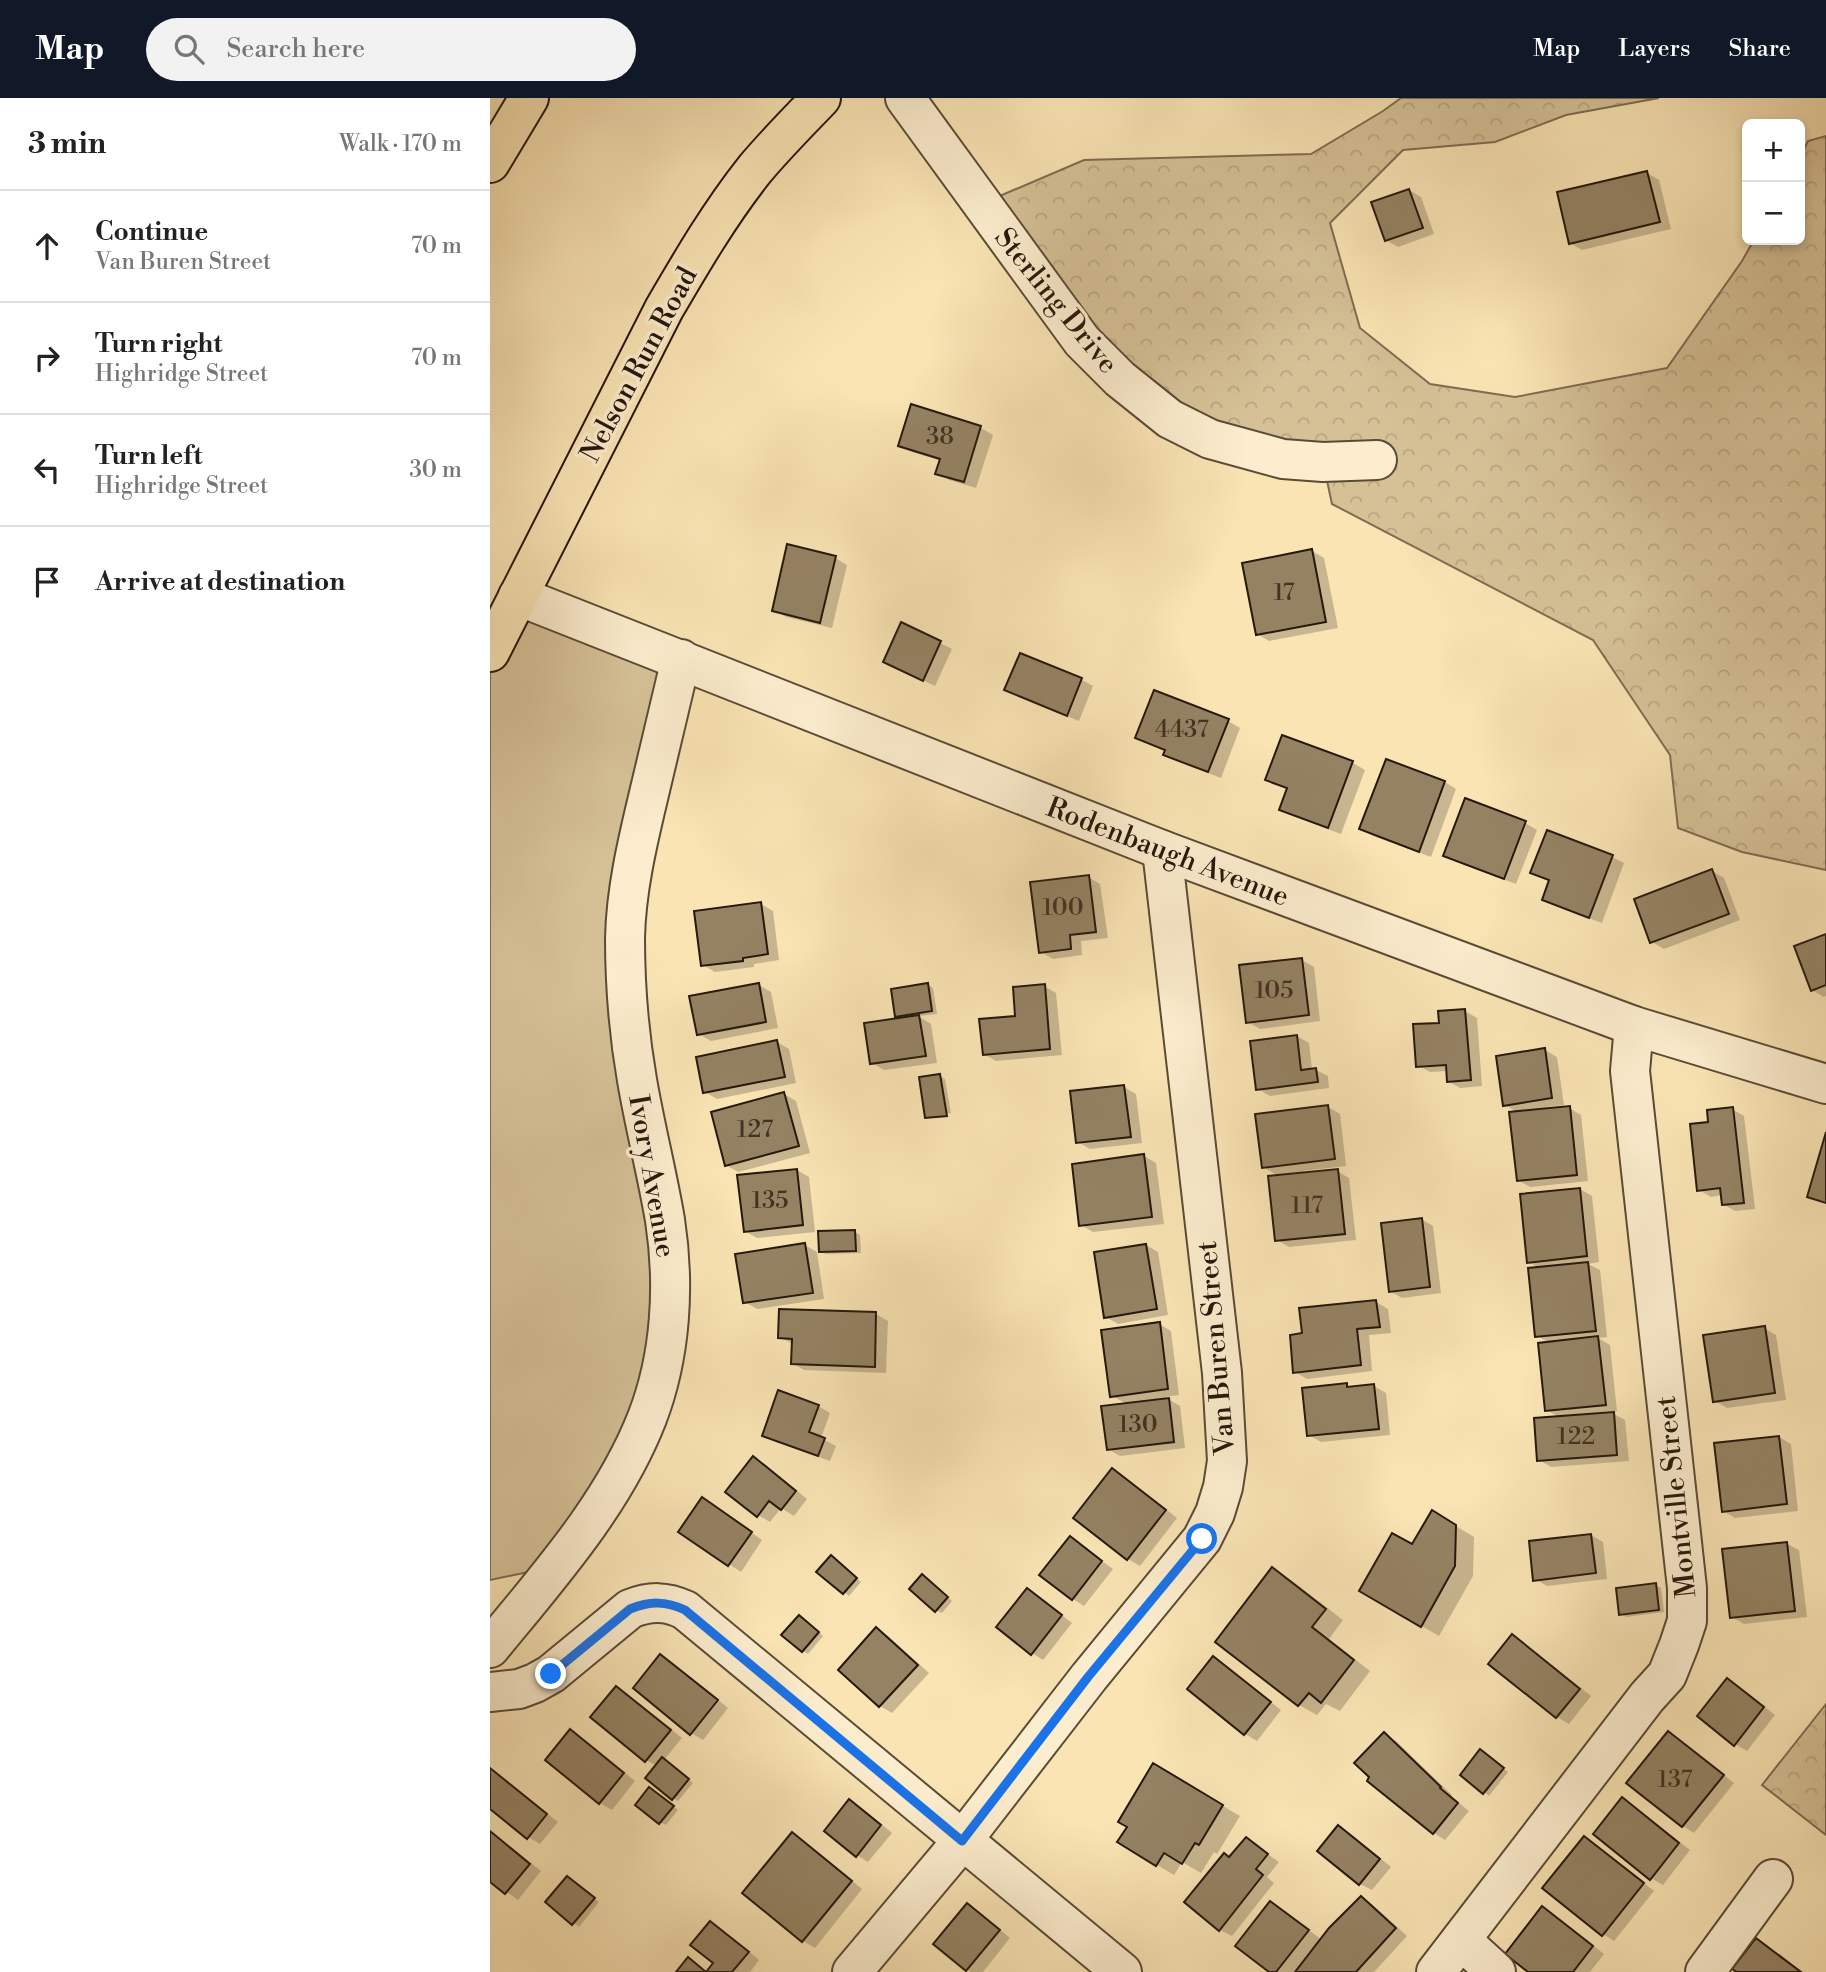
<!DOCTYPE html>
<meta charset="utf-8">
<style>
:root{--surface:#fff;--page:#f2f2f2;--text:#222;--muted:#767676;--line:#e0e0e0;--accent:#111827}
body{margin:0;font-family:"Libre Bodoni",serif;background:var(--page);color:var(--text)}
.controls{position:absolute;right:21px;top:21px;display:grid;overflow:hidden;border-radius:10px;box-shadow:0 4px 10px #0003}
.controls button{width:63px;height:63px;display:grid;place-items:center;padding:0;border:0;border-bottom:2px solid var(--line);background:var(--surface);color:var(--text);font:35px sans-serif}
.stop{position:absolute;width:21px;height:21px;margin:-16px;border:5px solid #1a73e8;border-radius:50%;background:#fff}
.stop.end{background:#1a73e8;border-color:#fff;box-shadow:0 2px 7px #0008}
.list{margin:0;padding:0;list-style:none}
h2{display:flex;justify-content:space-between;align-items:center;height:91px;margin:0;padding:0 28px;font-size:30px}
h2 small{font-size:23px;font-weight:400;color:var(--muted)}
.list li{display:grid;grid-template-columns:46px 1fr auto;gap:21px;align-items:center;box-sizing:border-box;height:112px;padding:0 28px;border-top:2px solid var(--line)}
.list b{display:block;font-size:26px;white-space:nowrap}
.list p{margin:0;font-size:23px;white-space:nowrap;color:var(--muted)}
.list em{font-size:23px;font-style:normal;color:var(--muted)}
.icon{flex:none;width:38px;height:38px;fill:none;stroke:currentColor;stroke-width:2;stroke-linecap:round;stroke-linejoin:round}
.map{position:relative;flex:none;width:1336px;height:1874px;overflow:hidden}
header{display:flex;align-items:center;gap:42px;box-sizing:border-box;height:98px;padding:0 35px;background:var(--accent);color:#fff}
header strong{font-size:33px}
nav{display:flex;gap:38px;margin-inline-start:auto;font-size:24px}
.search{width:490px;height:63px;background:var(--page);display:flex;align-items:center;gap:18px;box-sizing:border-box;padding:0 24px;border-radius:38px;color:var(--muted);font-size:26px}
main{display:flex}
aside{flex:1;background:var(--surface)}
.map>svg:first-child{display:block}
.grass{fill:#d6c197;stroke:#7e6c52;stroke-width:2}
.forest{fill:url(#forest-crowns);stroke:#7e6c52;stroke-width:2}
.shadow{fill:#0003}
.building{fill:#948263;stroke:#25180c;stroke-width:2}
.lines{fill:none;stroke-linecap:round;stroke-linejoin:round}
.minor-casing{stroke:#5a4b36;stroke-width:42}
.major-casing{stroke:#25180c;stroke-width:42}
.highway-casing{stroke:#25180c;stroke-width:42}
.minor{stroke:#fcedce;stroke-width:38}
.major{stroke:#fae4b4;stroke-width:38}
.highway{stroke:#fae4b4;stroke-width:38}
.route{stroke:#1a73e8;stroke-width:9}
.labels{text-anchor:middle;stroke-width:7;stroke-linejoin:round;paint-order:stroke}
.number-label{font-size:24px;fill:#413222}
.street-label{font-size:28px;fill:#25180c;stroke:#fcedce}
</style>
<header>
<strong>Map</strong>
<div class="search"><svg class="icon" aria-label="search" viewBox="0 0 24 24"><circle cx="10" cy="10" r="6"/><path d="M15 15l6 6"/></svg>Search here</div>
<nav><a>Map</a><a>Layers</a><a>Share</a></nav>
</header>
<main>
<aside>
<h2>3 min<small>Walk · 170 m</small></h2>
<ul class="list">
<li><svg class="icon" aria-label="ahead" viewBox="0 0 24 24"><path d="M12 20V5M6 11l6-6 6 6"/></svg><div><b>Continue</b><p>Van Buren Street</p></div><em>70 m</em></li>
<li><svg class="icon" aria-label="right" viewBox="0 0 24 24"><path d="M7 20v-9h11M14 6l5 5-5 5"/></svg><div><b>Turn right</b><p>Highridge Street</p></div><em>70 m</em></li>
<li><svg class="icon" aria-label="left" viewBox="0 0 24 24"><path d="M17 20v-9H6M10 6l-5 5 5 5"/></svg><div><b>Turn left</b><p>Highridge Street</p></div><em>30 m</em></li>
<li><svg class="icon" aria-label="arrive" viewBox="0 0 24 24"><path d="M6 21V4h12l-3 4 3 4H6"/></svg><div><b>Arrive at destination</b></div></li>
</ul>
</aside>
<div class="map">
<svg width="1336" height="1874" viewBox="0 0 1336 1874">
<defs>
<pattern id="forest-crowns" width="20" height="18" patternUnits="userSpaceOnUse" patternTransform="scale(1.75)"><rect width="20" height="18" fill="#d6c197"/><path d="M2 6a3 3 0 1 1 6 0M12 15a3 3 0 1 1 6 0" fill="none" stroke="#b8a581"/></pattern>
</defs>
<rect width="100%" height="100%" fill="#fae4b4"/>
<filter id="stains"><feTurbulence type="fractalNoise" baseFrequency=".00286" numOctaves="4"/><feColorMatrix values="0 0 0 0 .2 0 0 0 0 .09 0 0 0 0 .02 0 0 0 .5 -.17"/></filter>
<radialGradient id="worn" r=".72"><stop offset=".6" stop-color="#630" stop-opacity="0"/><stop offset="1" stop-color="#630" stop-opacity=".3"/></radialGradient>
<polygon class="grass" points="28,498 191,561 146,752 176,1248 67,1468 0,1482 0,554"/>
<g class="forest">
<polygon points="911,0 1169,0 1076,17 1005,44 913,52 840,125 870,230 940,286 1025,299 1177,270 1252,163 1264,142 1310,142 1310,59 1318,43 1336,38 1336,772 1252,754 1188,730 1180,657 1103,542 842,406 833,364 680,321 491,106 594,62 821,56 893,13"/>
<polygon points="1336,1606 1336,1737 1272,1687"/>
</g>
<g class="shadow">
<polygon points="1157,75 1169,82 1181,131 1092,152 1080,145"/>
<polygon points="919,92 931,99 944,136 908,149 896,142"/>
<polygon points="423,308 491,330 503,337 486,390 459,382 447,375 452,363 422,354 411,347"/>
<polygon points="822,453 834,460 848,530 779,543 767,536"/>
<polygon points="345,460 357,467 342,530 296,519 284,512"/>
<polygon points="412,526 462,551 445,588 407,570"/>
<polygon points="531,557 592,582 603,588 589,623 528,598 517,591"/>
<polygon points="738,623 750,630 731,680 687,663 675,656 676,653 647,639"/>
<polygon points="793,639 863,665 875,672 851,736 803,718 791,711 799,691 777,681"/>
<polygon points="897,663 955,684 966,691 941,759 883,738 872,731"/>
<polygon points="1035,725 1047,732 1026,786 967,764 955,757"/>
<polygon points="1122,759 1134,765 1112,825 1066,808 1054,801 1060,784 1042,775"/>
<polygon points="1222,773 1234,780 1250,822 1174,851 1162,844"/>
<polygon points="598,779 610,786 618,840 591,843 592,857 563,861 551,854"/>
<polygon points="271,806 283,813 289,862 264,866 264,869 225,874 213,867"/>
<polygon points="1336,838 1336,898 1334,899 1322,892"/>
<polygon points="812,862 824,869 830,923 770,931 758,924"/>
<polygon points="269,887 281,894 288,930 221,943 209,936"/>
<polygon points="438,887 443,890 447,916 428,918 441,926 447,965 394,972 382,965 412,921 406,918"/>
<polygon points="554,888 566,895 572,957 506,963 494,956"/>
<polygon points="975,913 987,920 992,988 970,990 958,983 958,973 940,974 928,967 951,926"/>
<polygon points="807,938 819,945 822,972 826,972 838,978 839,990 780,998 768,991"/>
<polygon points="287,944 299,951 306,985 227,1001 215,994"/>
<polygon points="1055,952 1067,959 1074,1007 1057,1009 1058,1012 1079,1010 1091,1017 1098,1083 1040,1089 1028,1082 1029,1015 1015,1007"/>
<polygon points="450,978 455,981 461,1015 439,1018 439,1021 437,1019"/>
<polygon points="634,989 646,996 652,1045 600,1051 588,1044"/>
<polygon points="294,996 306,1003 320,1055 248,1074 236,1067"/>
<polygon points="838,1009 850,1016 856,1068 813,1073 813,1076 847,1073 859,1080 866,1142 799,1149 787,1142 790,1079 773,1069"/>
<polygon points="1242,1011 1254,1018 1265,1111 1245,1113 1233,1106 1232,1097 1221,1099 1209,1092 1220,1026"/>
<polygon points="654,1058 666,1065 674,1126 603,1134 591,1127"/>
<polygon points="307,1072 319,1079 325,1134 267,1140 255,1133"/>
<polygon points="1090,1091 1102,1098 1109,1164 1098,1166 1110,1172 1117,1239 1108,1240 1120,1247 1127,1313 1120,1314 1135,1322 1139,1363 1061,1369 1049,1362 1070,1320 1057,1312 1060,1245 1047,1238 1050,1170 1038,1164"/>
<polygon points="931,1121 943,1128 951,1195 912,1200 900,1193"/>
<polygon points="365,1134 370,1137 371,1155 336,1156 330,1153"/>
<polygon points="315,1147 327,1154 334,1201 267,1211 255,1204"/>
<polygon points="656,1147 668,1154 678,1217 628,1226 616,1219"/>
<polygon points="886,1204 898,1211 901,1235 879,1237 882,1273 817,1281 805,1274 814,1236"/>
<polygon points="386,1216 398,1223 396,1275 314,1272 302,1265 303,1246 290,1239"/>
<polygon points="669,1226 681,1233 689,1297 675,1299 690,1308 695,1350 630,1358 618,1351 637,1306 622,1298"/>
<polygon points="1274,1230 1286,1237 1296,1302 1237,1310 1225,1303"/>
<polygon points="857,1287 862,1290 884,1288 896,1295 900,1337 831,1344 819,1337"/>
<polygon points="328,1308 340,1315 331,1340 346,1348 340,1363 286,1344 274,1337"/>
<polygon points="1289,1339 1301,1346 1308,1413 1245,1420 1233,1413"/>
<polygon points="264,1360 276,1367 317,1401 304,1418 291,1410 280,1424 268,1417"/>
<polygon points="623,1372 635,1379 687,1420 650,1468 638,1461"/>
<polygon points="224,1408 272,1442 251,1474 190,1433"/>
<polygon points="943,1414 984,1439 983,1478 949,1538 871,1493 923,1448"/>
<polygon points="1101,1437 1113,1444 1117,1481 1057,1488 1045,1481"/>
<polygon points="580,1440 623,1471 594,1508 583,1501"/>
<polygon points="1297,1446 1309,1452 1317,1519 1254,1526 1242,1519"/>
<polygon points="346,1463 371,1484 359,1498 329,1473"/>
<polygon points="783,1472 801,1482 853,1522 839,1541 880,1573 850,1613 836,1606 827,1617 809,1607 728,1544"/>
<polygon points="433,1478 462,1503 452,1515 446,1512"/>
<polygon points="1165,1487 1171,1490 1174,1514 1136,1519 1131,1516"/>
<polygon points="537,1492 549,1499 582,1525 553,1562 542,1555"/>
<polygon points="314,1522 333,1538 318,1556 313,1553"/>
<polygon points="387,1532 398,1538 439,1575 402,1615 390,1608 351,1572"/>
<polygon points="1022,1539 1034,1545 1101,1598 1079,1626 1067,1619 1000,1565"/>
<polygon points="171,1559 183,1565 238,1610 213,1642 201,1635"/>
<polygon points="723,1561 735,1567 791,1612 767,1643 755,1636"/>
<polygon points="1238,1582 1249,1589 1285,1617 1257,1653 1245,1646 1209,1618"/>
<polygon points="126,1590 138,1597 192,1640 174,1662 203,1685 188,1703 183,1700 167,1668 156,1662"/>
<polygon points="80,1634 92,1640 145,1683 122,1712 110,1705 57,1662"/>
<polygon points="1179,1635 1190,1642 1244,1685 1204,1735 1193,1728"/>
<polygon points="894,1637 906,1643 962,1697 960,1698 979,1713 955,1742 944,1735"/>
<polygon points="996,1657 1018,1674 999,1698 994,1694"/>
<polygon points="663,1667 750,1718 727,1756 724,1754 711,1775 692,1764 684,1777 629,1744 639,1728"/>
<polygon points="0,1672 9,1677 68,1724 50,1746 38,1739 0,1709"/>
<polygon points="165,1694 188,1712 176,1727 170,1724"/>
<polygon points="1132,1701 1144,1708 1200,1752 1173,1787 1161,1780"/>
<polygon points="360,1703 372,1710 402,1735 378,1764 367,1757"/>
<polygon points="849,1729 861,1736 901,1769 882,1792 870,1786"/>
<polygon points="0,1733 51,1773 28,1802 0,1782"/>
<polygon points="302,1736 314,1743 372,1791 325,1850 313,1843"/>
<polygon points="1095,1740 1106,1747 1164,1793 1124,1843 1113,1836"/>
<polygon points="756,1741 789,1764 777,1779 784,1785 742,1838 730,1832 696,1804 740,1760"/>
<polygon points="82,1783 109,1804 89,1829 57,1804"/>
<polygon points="871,1800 883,1807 917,1838 884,1874 781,1874 780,1805 792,1812 832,1842"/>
<polygon points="477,1807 489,1814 520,1840 493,1874 481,1874 477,1872 446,1846"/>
<polygon points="1052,1811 1064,1817 1114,1856 1100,1874 1041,1874"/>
<polygon points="220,1825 232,1832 269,1862 260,1874 218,1874 225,1865"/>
</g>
<g class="building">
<polygon points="1157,73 1170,124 1079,146 1067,94"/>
<polygon points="919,91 933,130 895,143 881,104"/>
<polygon points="421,306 491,328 474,384 445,376 450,361 408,348"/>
<polygon points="297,446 346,458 330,525 282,513"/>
<polygon points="822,451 836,524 766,537 752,465"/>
<polygon points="411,524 451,543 433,583 393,564"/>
<polygon points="530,555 592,580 577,618 514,592"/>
<polygon points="664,592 739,621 718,674 673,657 675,652 645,640"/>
<polygon points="792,637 863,663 838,730 789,712 797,690 775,682"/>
<polygon points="896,661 955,683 929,754 869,731"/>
<polygon points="975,700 1036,723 1014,781 953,758"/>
<polygon points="1057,732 1123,757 1099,820 1052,802 1059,782 1040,775"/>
<polygon points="1222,771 1239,816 1160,845 1144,801"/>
<polygon points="599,777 606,834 580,837 581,851 549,855 540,784"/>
<polygon points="271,804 278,856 253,860 253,863 211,868 204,813"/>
<polygon points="1336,836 1336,887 1321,893 1304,848"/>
<polygon points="812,860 819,917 756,925 749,867"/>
<polygon points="269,885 276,924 207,937 199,898"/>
<polygon points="438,885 442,913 405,919 401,891"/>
<polygon points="555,886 560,951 493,957 489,921 525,918 523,889"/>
<polygon points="975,911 981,982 957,984 956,967 926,969 923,926 949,925 948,913"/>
<polygon points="429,917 436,958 380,966 374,925"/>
<polygon points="807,937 811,972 826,970 828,984 766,992 760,943"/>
<polygon points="287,942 295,979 213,995 206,959"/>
<polygon points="1055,950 1062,1000 1013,1008 1006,958"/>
<polygon points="450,976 457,1018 435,1020 429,979"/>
<polygon points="634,987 641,1039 586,1045 580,993"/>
<polygon points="294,994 309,1048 235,1068 221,1014"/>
<polygon points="838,1007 845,1061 772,1070 765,1016"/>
<polygon points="1080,1008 1087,1077 1027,1083 1019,1014"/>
<polygon points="1243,1009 1254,1105 1232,1107 1230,1090 1207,1093 1200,1026 1218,1024 1217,1012"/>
<polygon points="1336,1034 1336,1105 1317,1099"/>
<polygon points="654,1056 662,1119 589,1128 582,1066"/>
<polygon points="307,1071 313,1127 254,1134 247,1077"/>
<polygon points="848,1071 855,1136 785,1143 778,1078"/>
<polygon points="1090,1090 1097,1158 1037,1165 1030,1096"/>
<polygon points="932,1120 940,1189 899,1194 891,1125"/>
<polygon points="365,1132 366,1153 329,1154 328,1133"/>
<polygon points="315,1145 323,1195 253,1205 245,1156"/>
<polygon points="656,1146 667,1211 614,1220 604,1154"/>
<polygon points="1098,1164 1106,1233 1045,1239 1038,1170"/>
<polygon points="886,1202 890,1229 867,1231 871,1267 803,1275 800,1237 812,1235 809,1210"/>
<polygon points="289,1211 386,1214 385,1269 301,1266 302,1241 288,1240"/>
<polygon points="670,1224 678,1291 620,1299 611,1232"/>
<polygon points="1275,1228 1285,1295 1223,1304 1213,1237"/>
<polygon points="1108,1238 1116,1307 1055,1313 1048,1245"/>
<polygon points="857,1285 857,1289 884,1286 889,1331 817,1338 812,1290"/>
<polygon points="288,1292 329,1307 319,1334 335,1340 328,1358 272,1338"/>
<polygon points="679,1300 684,1344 617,1352 611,1308"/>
<polygon points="1124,1314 1127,1357 1047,1363 1044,1320"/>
<polygon points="1289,1338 1297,1406 1232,1414 1224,1345"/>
<polygon points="263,1358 306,1393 291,1412 279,1403 267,1419 235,1394"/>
<polygon points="622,1370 676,1412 637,1462 583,1420"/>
<polygon points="212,1399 262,1434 238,1468 188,1434"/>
<polygon points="942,1412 966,1427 965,1468 931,1529 869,1493 902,1435 922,1446"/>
<polygon points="1101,1436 1106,1475 1043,1483 1039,1443"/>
<polygon points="580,1438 612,1463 582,1502 549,1477"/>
<polygon points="1297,1444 1305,1513 1240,1520 1232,1451"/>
<polygon points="341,1457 367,1480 353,1496 326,1474"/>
<polygon points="782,1469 836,1511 822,1529 864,1562 831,1605 819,1595 808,1608 725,1544"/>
<polygon points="432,1476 458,1499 445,1514 419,1491"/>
<polygon points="1166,1485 1169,1512 1129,1517 1126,1490"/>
<polygon points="537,1490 572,1517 541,1557 506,1529"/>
<polygon points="309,1517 329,1534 312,1554 291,1537"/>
<polygon points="386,1529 428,1567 389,1609 348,1572"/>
<polygon points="1022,1536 1090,1591 1066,1620 998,1566"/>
<polygon points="170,1556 228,1602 200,1637 143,1590"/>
<polygon points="723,1558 781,1604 754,1637 697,1591"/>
<polygon points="1237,1580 1274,1609 1244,1648 1207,1618"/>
<polygon points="126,1588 181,1632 155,1664 100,1619"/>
<polygon points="80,1631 134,1675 109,1706 55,1662"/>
<polygon points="1178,1633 1234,1677 1192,1729 1136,1685"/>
<polygon points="894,1634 951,1689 950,1690 968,1705 943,1736 877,1683 879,1679 864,1665"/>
<polygon points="990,1651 1014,1670 993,1696 970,1677"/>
<polygon points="172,1659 199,1681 182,1702 155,1680"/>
<polygon points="663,1665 733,1707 709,1747 705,1745 692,1766 674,1755 666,1768 627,1744 637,1729 628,1724"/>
<polygon points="0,1670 57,1716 37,1741 0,1711"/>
<polygon points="159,1689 184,1708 169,1726 145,1707"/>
<polygon points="1132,1699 1189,1745 1160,1782 1103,1736"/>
<polygon points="359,1701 391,1727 366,1759 334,1733"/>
<polygon points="848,1727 890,1761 869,1787 827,1753"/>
<polygon points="0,1733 40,1766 15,1796 0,1784"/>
<polygon points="302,1734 362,1783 312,1844 252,1795"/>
<polygon points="1094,1738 1154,1785 1112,1838 1052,1790"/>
<polygon points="756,1739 778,1756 766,1771 773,1777 729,1833 694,1804 734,1755 739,1759"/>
<polygon points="77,1778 105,1800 82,1827 55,1804"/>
<polygon points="871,1798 906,1830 866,1874 805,1874 839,1830"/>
<polygon points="780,1803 819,1832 786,1874 779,1874 745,1848"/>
<polygon points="477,1805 510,1832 476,1873 443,1846"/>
<polygon points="1052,1808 1103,1848 1083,1874 1038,1874 1015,1856"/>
<polygon points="220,1823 259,1854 242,1874 186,1874 198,1859 216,1874 223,1865 200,1847"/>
<polygon points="1266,1840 1311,1874 1247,1874 1242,1871"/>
</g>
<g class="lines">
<g class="minor-casing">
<g id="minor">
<polyline points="415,0 592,243 630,281 680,321 720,341 793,361 833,364 887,362"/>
<polyline points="28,498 672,752 1144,928 1336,986"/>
<path d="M0,1550C58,1479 123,1407 157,1320C181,1258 185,1187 175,1122C167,1075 155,1029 147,982C139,936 135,887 135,840C136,793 147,746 158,700C169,654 180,607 191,561"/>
<path d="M0,1594L29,1591L45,1585L61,1576L140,1511C160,1503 176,1503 195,1512L632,1874"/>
<polyline points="971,1842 1006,1874"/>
<polyline points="362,1874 472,1743 599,1579 712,1441 725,1415 733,1389 737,1363 732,1275 672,752"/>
<polyline points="946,1874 1157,1599 1177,1577 1189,1547 1197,1523 1197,1490 1140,973 1144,928"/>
<polyline points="1215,1874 1283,1781"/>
</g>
</g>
<g class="major-casing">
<path id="major" d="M0,554L174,211C202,163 230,115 265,71C286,46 309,23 331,0"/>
</g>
<g class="highway-casing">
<polyline id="highway" points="0,65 39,0"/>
</g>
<use href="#minor" class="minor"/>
<use href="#major" class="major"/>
<use href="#highway" class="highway"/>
</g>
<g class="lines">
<path class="route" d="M61,1576L140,1511C160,1503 176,1503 195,1512L472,1743L598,1579L712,1441"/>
</g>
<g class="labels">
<g class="number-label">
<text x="450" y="346">38</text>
<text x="794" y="502">17</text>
<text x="692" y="639">4437</text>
<text x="573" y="817">100</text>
<text x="784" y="900">105</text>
<text x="265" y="1039">127</text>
<text x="280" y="1110">135</text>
<text x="817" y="1115">117</text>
<text x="648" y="1334">130</text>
<text x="1086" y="1346">122</text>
<text x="1185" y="1689">137</text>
</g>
<g class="street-label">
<text transform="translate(567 202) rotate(51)" y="10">Sterling Drive</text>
<text transform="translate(148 266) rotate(-62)" y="10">Nelson Run Road</text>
<text transform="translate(678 753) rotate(21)" y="10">Rodenbaugh Avenue</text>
<text transform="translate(163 1078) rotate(80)" y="10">Ivory Avenue</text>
<text transform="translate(725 1250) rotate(-95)" y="10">Van Buren Street</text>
<text transform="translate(1185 1399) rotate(-96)" y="10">Montville Street</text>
</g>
</g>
<rect width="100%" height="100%" filter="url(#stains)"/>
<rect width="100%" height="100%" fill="url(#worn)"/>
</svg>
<div class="controls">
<button>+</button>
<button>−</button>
</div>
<div class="stop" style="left:712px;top:1441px"></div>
<div class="stop end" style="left:61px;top:1576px"></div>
</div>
</main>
